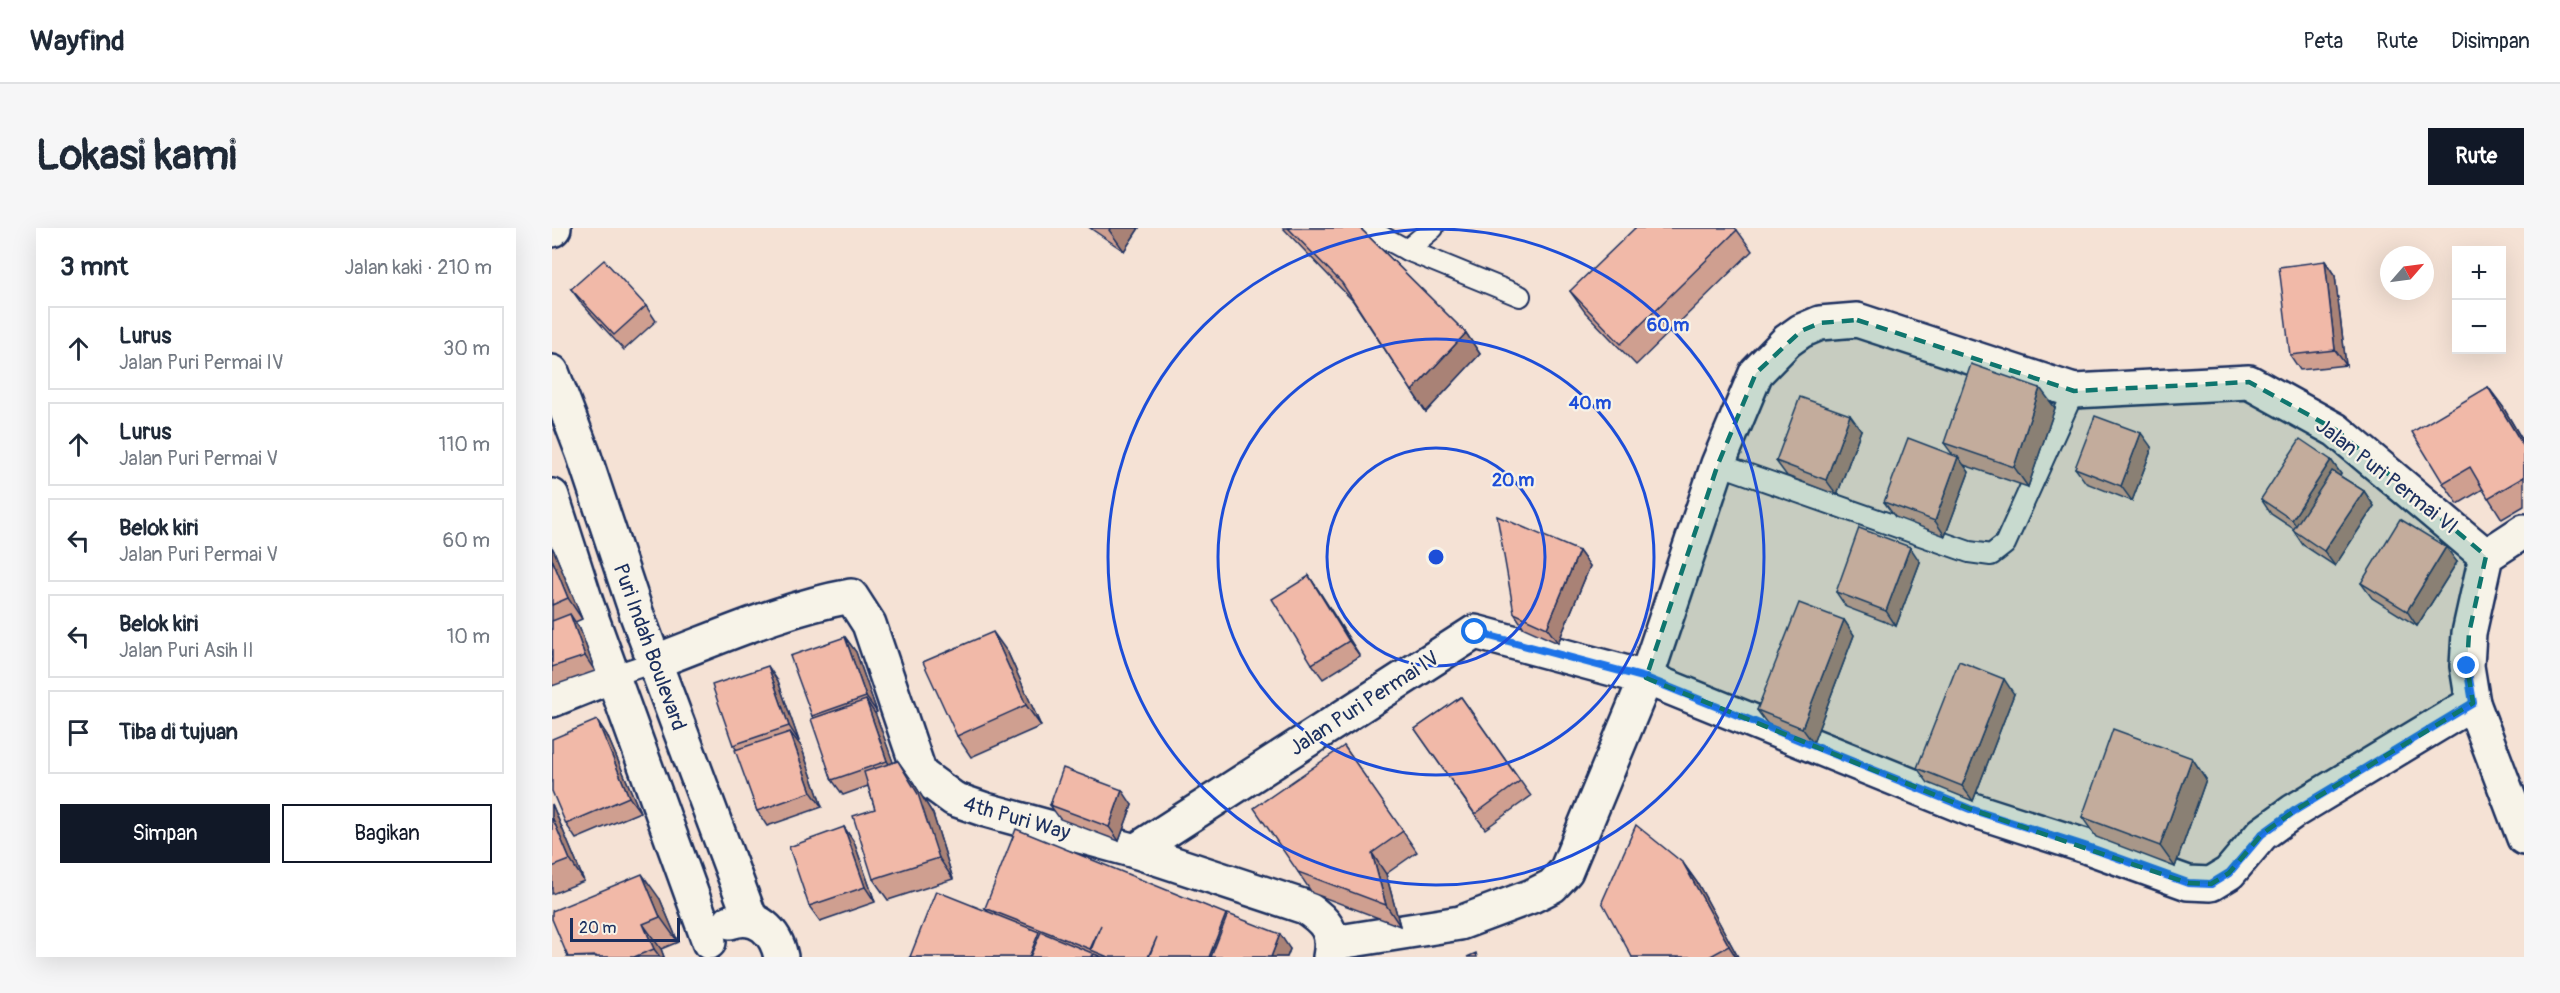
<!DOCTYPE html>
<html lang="id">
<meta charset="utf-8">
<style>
:root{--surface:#fff;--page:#f6f6f7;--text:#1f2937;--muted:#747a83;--line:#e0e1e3;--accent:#111827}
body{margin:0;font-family:Pangolin,sans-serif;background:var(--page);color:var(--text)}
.controls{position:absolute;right:18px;top:18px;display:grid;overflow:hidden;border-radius:0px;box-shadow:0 6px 24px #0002}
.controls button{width:54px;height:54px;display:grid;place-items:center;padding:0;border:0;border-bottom:2px solid var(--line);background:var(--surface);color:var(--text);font:30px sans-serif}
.compass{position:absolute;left:1828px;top:18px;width:54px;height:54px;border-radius:50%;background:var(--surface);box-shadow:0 6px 24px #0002;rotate:62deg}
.scale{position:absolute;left:18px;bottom:15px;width:110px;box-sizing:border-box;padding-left:6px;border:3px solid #1b2f5e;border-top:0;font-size:16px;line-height:21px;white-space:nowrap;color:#1b2f5e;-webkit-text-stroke:4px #f7f3e8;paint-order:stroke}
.stop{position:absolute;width:18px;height:18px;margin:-14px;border:4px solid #1a73e8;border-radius:50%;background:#fff}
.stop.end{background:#1a73e8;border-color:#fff;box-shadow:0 2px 6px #0008}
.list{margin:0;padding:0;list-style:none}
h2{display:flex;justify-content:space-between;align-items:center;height:78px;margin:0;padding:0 24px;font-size:26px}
h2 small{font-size:20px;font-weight:400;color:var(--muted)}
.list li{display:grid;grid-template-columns:39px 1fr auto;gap:18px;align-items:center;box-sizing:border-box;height:84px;margin:0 12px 12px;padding:0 12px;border:2px solid var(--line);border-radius:0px}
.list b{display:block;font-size:22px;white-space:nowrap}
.list p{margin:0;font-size:20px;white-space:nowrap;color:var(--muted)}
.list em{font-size:20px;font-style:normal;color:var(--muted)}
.actions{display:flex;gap:12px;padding:18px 24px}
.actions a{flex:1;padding:14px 0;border:2px solid var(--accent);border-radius:0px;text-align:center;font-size:21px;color:var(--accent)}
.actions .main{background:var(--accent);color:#fff}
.icon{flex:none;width:33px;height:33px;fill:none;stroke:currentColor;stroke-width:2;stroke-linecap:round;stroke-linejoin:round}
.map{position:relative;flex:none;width:1972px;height:729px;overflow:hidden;border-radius:0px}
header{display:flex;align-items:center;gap:36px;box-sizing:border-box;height:84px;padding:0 30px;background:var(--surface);border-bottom:2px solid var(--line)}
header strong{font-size:28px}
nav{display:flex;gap:33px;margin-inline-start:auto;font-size:21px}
.intro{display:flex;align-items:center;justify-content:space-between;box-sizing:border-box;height:144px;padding:0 36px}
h1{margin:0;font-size:42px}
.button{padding:15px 27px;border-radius:0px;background:var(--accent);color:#fff;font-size:21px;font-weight:700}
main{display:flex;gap:36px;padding:0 36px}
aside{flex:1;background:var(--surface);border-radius:0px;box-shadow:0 6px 24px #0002}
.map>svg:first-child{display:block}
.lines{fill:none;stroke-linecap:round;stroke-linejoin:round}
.service-casing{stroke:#1b2f5e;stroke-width:24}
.minor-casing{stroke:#1b2f5e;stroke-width:38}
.secondary-casing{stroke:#1b2f5e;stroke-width:38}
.service{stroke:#f7f3e8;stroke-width:20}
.minor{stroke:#f7f3e8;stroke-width:33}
.secondary{stroke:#f7f3e8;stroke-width:33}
.wall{fill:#cf9f90;stroke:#1b2f5e;stroke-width:1.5}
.shaded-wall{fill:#a98276;stroke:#1b2f5e;stroke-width:1.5}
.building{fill:#f1b9a8;stroke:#1b2f5e;stroke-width:1.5}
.route{stroke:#1a73e8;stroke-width:8}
.marked{fill:#0f766e;fill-opacity:0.2;stroke:#0f766e;stroke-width:4.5;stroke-dasharray:12 8;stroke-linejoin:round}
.ring{fill:none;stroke:#1d4ed8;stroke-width:3}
.labels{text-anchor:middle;stroke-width:4.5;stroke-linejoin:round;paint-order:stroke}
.street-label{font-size:21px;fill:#1b2f5e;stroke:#f7f3e8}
.centre{fill:#1d4ed8;stroke:#f7f3e8;stroke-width:3}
.ring-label{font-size:18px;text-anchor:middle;font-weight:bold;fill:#1d4ed8;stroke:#f7f3e8;stroke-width:4.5;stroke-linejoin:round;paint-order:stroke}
</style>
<header>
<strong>Wayfind</strong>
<nav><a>Peta</a><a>Rute</a><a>Disimpan</a></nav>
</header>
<div class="intro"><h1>Lokasi kami</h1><a class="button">Rute</a></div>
<main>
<aside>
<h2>3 mnt<small>Jalan kaki · 210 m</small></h2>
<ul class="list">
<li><svg class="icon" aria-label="ahead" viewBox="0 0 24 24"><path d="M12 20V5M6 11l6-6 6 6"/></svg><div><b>Lurus</b><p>Jalan Puri Permai IV</p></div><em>30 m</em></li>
<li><svg class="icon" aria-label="ahead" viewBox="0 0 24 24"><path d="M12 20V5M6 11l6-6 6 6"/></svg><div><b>Lurus</b><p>Jalan Puri Permai V</p></div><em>110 m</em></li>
<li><svg class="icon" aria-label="left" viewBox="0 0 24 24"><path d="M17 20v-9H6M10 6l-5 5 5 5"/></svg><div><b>Belok kiri</b><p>Jalan Puri Permai V</p></div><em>60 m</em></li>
<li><svg class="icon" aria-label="left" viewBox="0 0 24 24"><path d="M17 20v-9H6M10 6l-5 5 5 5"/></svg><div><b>Belok kiri</b><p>Jalan Puri Asih II</p></div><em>10 m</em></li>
<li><svg class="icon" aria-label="arrive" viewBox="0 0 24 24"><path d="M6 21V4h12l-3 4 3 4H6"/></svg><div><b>Tiba di tujuan</b></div></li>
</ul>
<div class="actions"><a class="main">Simpan</a><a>Bagikan</a></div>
</aside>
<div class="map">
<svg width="1972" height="729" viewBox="0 0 1972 729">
<rect width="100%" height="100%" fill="#f5e2d5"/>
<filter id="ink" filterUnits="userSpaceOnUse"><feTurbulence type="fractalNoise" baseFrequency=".0167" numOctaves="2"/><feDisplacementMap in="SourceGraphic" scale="12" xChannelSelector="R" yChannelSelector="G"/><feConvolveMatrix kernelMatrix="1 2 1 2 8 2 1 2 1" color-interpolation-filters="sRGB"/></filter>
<g filter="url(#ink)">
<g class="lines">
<g class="service-casing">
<g id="service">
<polyline points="820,0 827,7 855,22 968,68"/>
<polyline points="855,22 881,0"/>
<polyline points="1166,236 1417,324 1439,327 1453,316 1522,163"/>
<polyline points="60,448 102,434"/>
</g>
</g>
<g class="minor-casing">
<g id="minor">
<polyline points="0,144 31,225 85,387 199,692"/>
<polyline points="0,268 35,377 157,714"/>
<polyline points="1972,303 1934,328 1917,405 1915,438 1921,475 1972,610"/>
<path d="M102,434C166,410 232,380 299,368L317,396L368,546L402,571L434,582L583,623L753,679C774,693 783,703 778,729"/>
<polyline points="0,472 60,448"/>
<polyline points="583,623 923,404 1094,450 1418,581 1536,619 1636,655 1659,656 1677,645 1710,606 1742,583 1921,475"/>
<path d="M178,694C205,684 224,704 229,729"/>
<polyline points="781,715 908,695 980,668 1000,658 1014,643 1094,450 1166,236 1204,145 1235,113 1249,103 1268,95 1305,92 1522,163 1697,154 1784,202 1934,328"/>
</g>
</g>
<g class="secondary-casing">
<polyline id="secondary" points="0,2 2,0"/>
</g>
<use href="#service" class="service"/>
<use href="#minor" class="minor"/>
<use href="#secondary" class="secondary"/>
</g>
<g class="wall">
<polygon points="538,0 587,0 572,23"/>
<polygon points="731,0 808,0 914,105 928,126 874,184 860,163 801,73"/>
<polygon points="1185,2 1200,23 1084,137 1033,84 1018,63"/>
<polygon points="1773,33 1783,48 1794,137 1748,142 1738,127"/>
<polygon points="19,61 94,78 104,93 72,122 30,76"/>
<polygon points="1936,159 1951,179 1972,215 1972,278 1950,291 1931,261 1906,276 1891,255"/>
<polygon points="1503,180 1476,259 1412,237 1417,244 1393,308 1343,289 1332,274 1401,227 1392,215"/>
<polygon points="1309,202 1285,267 1235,248 1224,233"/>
<polygon points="1600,220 1580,273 1534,255 1523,240"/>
<polygon points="1779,232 1789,246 1788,248 1812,263 1822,278 1783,338 1751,317 1741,302 1742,301 1719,286 1709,271"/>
<polygon points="0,319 2,323 30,391 23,394 28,401 43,443 0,458"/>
<polygon points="1027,323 1038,338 1006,415 972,400 962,385"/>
<polygon points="1368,334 1344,398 1294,379 1284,364"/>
<polygon points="1905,334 1865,398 1820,370 1809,355"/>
<polygon points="757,348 808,428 771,451 760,436"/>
<polygon points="1292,392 1302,407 1261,515 1216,497 1205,482"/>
<polygon points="293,409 304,424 325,484 323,485 341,535 361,554 381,586 401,651 336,672 321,651 323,581 316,558 291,567 280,552 261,490 260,488"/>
<polygon points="456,425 489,498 419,529 405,508"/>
<polygon points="226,453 247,513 245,514 249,518 270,579 215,598 205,583 185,522 181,517"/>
<polygon points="1462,466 1421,573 1376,555 1365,540"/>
<polygon points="909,469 979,568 933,601 863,501"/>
<polygon points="45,492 55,507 88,584 24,611 14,596"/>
<polygon points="792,518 865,624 834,646 848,698 760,665 746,644"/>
<polygon points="1640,530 1654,551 1623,639 1544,609 1530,589"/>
<polygon points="0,576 32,653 0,666"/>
<polygon points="498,577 580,577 567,613 508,591"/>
<polygon points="292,599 302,614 323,674 268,693 257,678"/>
<polygon points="1131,635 1146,656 1186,729 1080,729"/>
<polygon points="108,671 126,714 109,721 112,729 16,729"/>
<polygon points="433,680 675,688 738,721 735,729 358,729 436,683"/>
</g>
<g class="shaded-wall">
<polygon points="559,0 587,0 572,23 557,2"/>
<polygon points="1773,33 1783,48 1794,137 1783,122"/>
<polygon points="914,105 928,126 874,184 860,163"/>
<polygon points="1936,159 1951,179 1972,215 1972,219"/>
<polygon points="1488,160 1503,180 1476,259 1462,239"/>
<polygon points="1298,187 1309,202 1285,267 1274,252"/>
<polygon points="1589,205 1600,220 1580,273 1569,258"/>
<polygon points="1406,229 1417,244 1393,308 1383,293"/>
<polygon points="1779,232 1789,246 1750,307 1740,292"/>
<polygon points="1812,263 1822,278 1783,338 1772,323"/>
<polygon points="0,319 2,323 30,391 16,370 0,331"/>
<polygon points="1358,319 1368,334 1344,398 1334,383"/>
<polygon points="1894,319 1905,334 1865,398 1855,383"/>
<polygon points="1027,323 1038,338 1006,415 995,400"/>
<polygon points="757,348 767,363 808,428 797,413"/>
<polygon points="18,386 28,401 43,443 33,428"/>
<polygon points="1292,392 1302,407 1261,515 1250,500"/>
<polygon points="441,404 456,425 489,498 474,477"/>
<polygon points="293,409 304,424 325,484 314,469"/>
<polygon points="216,438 226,453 247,513 237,498"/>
<polygon points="1452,451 1462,466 1421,573 1410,558"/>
<polygon points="314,472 324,487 346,548 335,533"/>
<polygon points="45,492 55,507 88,584 77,569"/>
<polygon points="238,504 249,518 270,579 259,564"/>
<polygon points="1640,530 1654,551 1623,639 1608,618"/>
<polygon points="346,533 361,554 381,586 401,651 387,630"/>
<polygon points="570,562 580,577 567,613 557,599"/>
<polygon points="0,576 32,653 18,632 0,589"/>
<polygon points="292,599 302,614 323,674 313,659"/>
<polygon points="820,625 834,646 848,698 834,677"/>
<polygon points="1131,635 1146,656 1186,729 1184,729 1177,718"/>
<polygon points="90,646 108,671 126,714 108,689"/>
<polygon points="674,686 684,701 673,729 657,729"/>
<polygon points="91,696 109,721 112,729 108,729 102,721"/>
<polygon points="728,706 738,721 735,729 719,729"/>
</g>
<g class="building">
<polygon points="736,0 808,0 914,105 860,163 790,55"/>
<polygon points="1083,0 1183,0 1185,2 1069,116 1018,63"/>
<polygon points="52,32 94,78 62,107 19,61"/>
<polygon points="1773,33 1783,122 1738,127 1727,39"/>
<polygon points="1419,136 1488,160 1462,239 1392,215"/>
<polygon points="1936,159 1972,219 1972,249 1936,270 1918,239 1891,255 1860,204"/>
<polygon points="1248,169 1298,187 1274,252 1224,233"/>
<polygon points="1543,188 1589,205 1569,258 1523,240"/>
<polygon points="1356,210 1406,229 1383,293 1332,274"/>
<polygon points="1748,211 1779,232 1740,292 1709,271"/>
<polygon points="1780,243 1812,263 1772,323 1741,302"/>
<polygon points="945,288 1027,323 995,400 962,385"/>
<polygon points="1848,291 1894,319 1855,383 1809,355"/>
<polygon points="1307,300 1358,319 1334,383 1284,364"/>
<polygon points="0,331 16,370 0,377"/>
<polygon points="757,348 797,413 760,436 720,371"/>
<polygon points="1247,375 1292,392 1250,500 1205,482"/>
<polygon points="18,386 33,428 0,439 0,393"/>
<polygon points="441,404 474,477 405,508 371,434"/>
<polygon points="293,409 314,469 260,488 238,428"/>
<polygon points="1407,433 1452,451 1410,558 1365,540"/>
<polygon points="216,438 237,498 181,517 160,457"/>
<polygon points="909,469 968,553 923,586 863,501"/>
<polygon points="314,472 335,533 280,552 259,491"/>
<polygon points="45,492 77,569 14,596 0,563 0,511"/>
<polygon points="1561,501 1640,530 1608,618 1530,589"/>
<polygon points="238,504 259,564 205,583 183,522"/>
<polygon points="792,518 851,603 820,625 834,677 746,644 702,580"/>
<polygon points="346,533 366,566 387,630 321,651 301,588 323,581 312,544"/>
<polygon points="511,540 570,562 557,599 498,577"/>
<polygon points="0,589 18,632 0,639"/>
<polygon points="1084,597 1131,635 1177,718 1157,729 1080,729 1050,674"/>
<polygon points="292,599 313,659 257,678 237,619"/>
<polygon points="464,601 674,686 657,729 597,729 605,709 596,729 556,729 539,722 549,697 538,721 433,680"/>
<polygon points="90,646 108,689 91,696 102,721 82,729 45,729 44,728 16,729 0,691 0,683"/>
<polygon points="384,663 487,704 477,729 358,729"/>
<polygon points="676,686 728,706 719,729 659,729"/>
<polygon points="489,704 540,725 539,729 478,729"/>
<polygon points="924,725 925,729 915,729"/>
<polygon points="542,726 550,729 540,729"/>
</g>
</g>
<g class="lines" filter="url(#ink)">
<polyline class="route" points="923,404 1094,450 1418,581 1536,619 1636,655 1659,656 1677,645 1710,606 1742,583 1921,475 1915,438"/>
</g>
<path class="marked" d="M1305,92L1522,163L1697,154L1784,202L1934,328L1917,405L1915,438L1921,475L1742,583L1710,606L1677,645L1659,656L1636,655L1418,581L1094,450L1166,236L1204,145L1249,103L1268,95Z"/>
<g class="ring">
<circle cx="884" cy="329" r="109"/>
<circle cx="884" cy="329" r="218"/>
<circle cx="884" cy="329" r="328"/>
</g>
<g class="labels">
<g class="street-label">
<text transform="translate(1835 248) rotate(38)" y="7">Jalan Puri Permai VI</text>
<text transform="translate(98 419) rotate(70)" y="7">Puri Indah Boulevard</text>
<text transform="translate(812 475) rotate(-33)" y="7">Jalan Puri Permai IV</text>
<text transform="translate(465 590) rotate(16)" y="7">4th Puri Way</text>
</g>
</g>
<circle cx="884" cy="329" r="9" class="centre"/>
<g class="ring-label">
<text x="1116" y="103">60 m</text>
<text x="1038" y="181">40 m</text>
<text x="961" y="258">20 m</text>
</g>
</svg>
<div class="controls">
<button>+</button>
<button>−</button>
</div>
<svg class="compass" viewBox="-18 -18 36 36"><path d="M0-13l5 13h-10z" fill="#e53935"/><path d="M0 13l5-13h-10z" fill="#747a83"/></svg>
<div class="scale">20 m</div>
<div class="stop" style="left:923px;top:404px"></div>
<div class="stop end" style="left:1915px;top:438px"></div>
</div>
</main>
